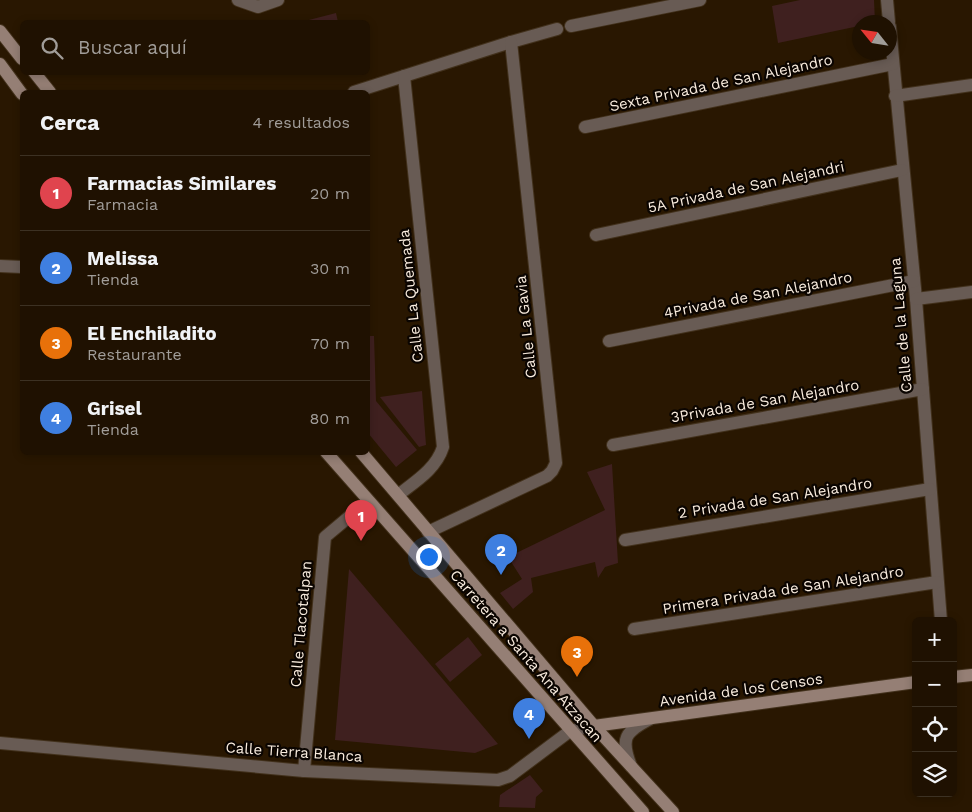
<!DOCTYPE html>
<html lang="es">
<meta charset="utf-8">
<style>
:root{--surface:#1f1101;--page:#271a0b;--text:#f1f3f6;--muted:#a19d99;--line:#3c3123;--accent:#58cec0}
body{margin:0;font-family:"Work Sans",sans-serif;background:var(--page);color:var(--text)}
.controls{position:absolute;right:15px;bottom:15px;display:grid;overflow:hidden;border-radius:8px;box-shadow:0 2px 8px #0003}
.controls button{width:45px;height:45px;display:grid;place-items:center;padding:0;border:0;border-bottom:1px solid var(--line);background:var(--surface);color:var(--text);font:25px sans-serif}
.compass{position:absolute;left:852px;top:15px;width:45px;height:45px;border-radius:50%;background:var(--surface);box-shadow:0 2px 8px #0003;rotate:300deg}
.you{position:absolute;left:428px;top:556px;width:18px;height:18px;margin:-12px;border:4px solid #fff;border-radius:50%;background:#1a73e8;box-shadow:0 0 0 8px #1a73e833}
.badge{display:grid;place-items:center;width:32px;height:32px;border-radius:50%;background:var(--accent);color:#fff;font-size:16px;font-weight:700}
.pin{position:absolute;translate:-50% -41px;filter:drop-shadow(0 1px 2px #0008)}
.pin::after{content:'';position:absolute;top:26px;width:18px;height:15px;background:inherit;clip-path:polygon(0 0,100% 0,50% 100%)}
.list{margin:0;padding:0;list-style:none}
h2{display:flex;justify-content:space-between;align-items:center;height:65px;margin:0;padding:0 20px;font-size:21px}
h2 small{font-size:16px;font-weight:400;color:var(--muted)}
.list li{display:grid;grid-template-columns:32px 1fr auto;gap:15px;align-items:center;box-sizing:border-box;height:75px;padding:0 20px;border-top:1px solid var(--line)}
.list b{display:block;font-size:19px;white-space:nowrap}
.list p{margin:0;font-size:16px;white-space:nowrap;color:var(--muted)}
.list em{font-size:16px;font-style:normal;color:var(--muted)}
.icon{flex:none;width:28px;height:28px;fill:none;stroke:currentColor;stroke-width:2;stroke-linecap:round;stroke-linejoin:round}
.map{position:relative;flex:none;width:972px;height:812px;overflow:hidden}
.search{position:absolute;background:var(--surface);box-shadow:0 2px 8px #0003;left:20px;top:20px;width:350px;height:55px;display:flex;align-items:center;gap:12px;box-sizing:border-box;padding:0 18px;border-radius:8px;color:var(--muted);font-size:19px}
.panel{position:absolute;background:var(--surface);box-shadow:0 2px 8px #0003;left:20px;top:90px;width:350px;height:365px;border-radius:8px}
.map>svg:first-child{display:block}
.green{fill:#3f201f}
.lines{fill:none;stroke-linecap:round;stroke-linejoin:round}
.street-casing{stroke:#42311c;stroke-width:14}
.secondary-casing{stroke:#42311c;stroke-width:14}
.street{stroke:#685b54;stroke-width:12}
.secondary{stroke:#957f75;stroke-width:12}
.labels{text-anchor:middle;stroke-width:4.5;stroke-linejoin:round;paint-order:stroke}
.street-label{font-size:15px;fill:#f9ecde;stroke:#0b0501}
</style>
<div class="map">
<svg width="972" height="812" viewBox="0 0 972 812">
<rect width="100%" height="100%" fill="#291701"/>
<g class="green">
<polygon points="800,0 874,0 875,22 860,22 859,26 778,43 772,6"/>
<polygon points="336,13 338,22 301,22"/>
<polygon points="368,336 374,336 376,401 417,450 396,467 368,433"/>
<polygon points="422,391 426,445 419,447 380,397"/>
<polygon points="612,464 618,563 605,567 598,578 595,562 531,578 533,592 513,609 500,593 522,579 508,557 605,510 587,472"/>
<polygon points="349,569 498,744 475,753 335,740"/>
<polygon points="468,637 482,655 450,682 435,664"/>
<polygon points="530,775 543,791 536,797 535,808 499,807 500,795"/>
</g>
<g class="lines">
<g class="street-casing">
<g id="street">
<polyline points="238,0 258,7 278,0"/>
<polyline points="887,0 889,22"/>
<polyline points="571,26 700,0"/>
<polyline points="890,27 916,299 941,621"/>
<polyline points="354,92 511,42 557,29"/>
<polyline points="895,96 972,85"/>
<polyline points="585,127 893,64"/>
<polyline points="596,235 902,170"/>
<polyline points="0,266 22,267"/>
<polyline points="916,299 972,292"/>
<polyline points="609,341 914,281"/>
<polyline points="613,445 923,389"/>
<path d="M398,495C416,481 436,469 443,447L404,76"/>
<polyline points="428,532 547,476 552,471 556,463 511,42"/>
<polyline points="625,540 930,489"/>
<polyline points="634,629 937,582"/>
<polyline points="0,743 304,771 498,780 510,776 570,731 594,726"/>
<path d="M631,766C620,738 625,732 650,719"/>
<polyline points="304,771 325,537 368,501"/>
</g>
</g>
<g class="secondary-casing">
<g id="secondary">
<polyline points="0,31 22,59"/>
<polyline points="0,64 22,94"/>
<polyline points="34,72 50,92"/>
<polyline points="326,452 643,812"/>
<polyline points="361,452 594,726 673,812"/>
<polyline points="953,677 972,675"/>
<polyline points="594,726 916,682"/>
</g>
</g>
<use href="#street" class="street"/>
<use href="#secondary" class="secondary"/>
</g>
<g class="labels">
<g class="street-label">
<text transform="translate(721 83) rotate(-12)" y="5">Sexta Privada de San Alejandro</text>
<text transform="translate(746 187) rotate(-12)" y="5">5A Privada de San Alejandri</text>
<text transform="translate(758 295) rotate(-11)" y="5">4Privada de San Alejandro</text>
<text transform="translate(411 296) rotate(-96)" y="5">Calle La Quemada</text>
<text transform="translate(901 325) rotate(-95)" y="5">Calle de la Laguna</text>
<text transform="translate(526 327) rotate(-96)" y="5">Calle La Gavia</text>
<text transform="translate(765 401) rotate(-10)" y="5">3Privada de San Alejandro</text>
<text transform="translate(775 498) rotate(-9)" y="5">2 Privada de San Alejandro</text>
<text transform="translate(783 590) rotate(-9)" y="5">Primera Privada de San Alejandro</text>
<text transform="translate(301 624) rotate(-85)" y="5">Calle Tlacotalpan</text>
<text transform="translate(526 656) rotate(49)" y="5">Carretera a Santa Ana Atzacan</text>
<text transform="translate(741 690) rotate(-8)" y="5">Avenida de los Censos</text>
<text transform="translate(294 752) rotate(4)" y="5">Calle Tierra Blanca</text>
</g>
</g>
</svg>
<div class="controls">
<button>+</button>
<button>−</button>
<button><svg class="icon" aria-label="locate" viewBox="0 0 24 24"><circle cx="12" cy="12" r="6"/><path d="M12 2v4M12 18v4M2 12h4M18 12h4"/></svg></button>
<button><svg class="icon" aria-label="layers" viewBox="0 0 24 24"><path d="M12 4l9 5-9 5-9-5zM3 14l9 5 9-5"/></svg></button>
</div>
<svg class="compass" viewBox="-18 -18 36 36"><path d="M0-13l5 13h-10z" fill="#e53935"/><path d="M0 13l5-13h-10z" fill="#a19d99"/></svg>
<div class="you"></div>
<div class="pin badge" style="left:361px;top:541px;background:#e0444e">1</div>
<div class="pin badge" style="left:501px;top:575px;background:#3f7fe0">2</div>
<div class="pin badge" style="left:577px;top:677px;background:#e8710a">3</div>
<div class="pin badge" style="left:529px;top:739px;background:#3f7fe0">4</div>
<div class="search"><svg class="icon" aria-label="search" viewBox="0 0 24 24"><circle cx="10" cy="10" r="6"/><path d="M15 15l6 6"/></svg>Buscar aquí</div>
<section class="panel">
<h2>Cerca<small>4 resultados</small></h2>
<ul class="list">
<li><span class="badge" style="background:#e0444e">1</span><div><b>Farmacias Similares</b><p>Farmacia</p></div><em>20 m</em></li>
<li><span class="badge" style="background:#3f7fe0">2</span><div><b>Melissa</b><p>Tienda</p></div><em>30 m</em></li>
<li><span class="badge" style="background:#e8710a">3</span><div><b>El Enchiladito</b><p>Restaurante</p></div><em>70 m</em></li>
<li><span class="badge" style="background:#3f7fe0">4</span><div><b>Grisel</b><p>Tienda</p></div><em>80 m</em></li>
</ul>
</section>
</div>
